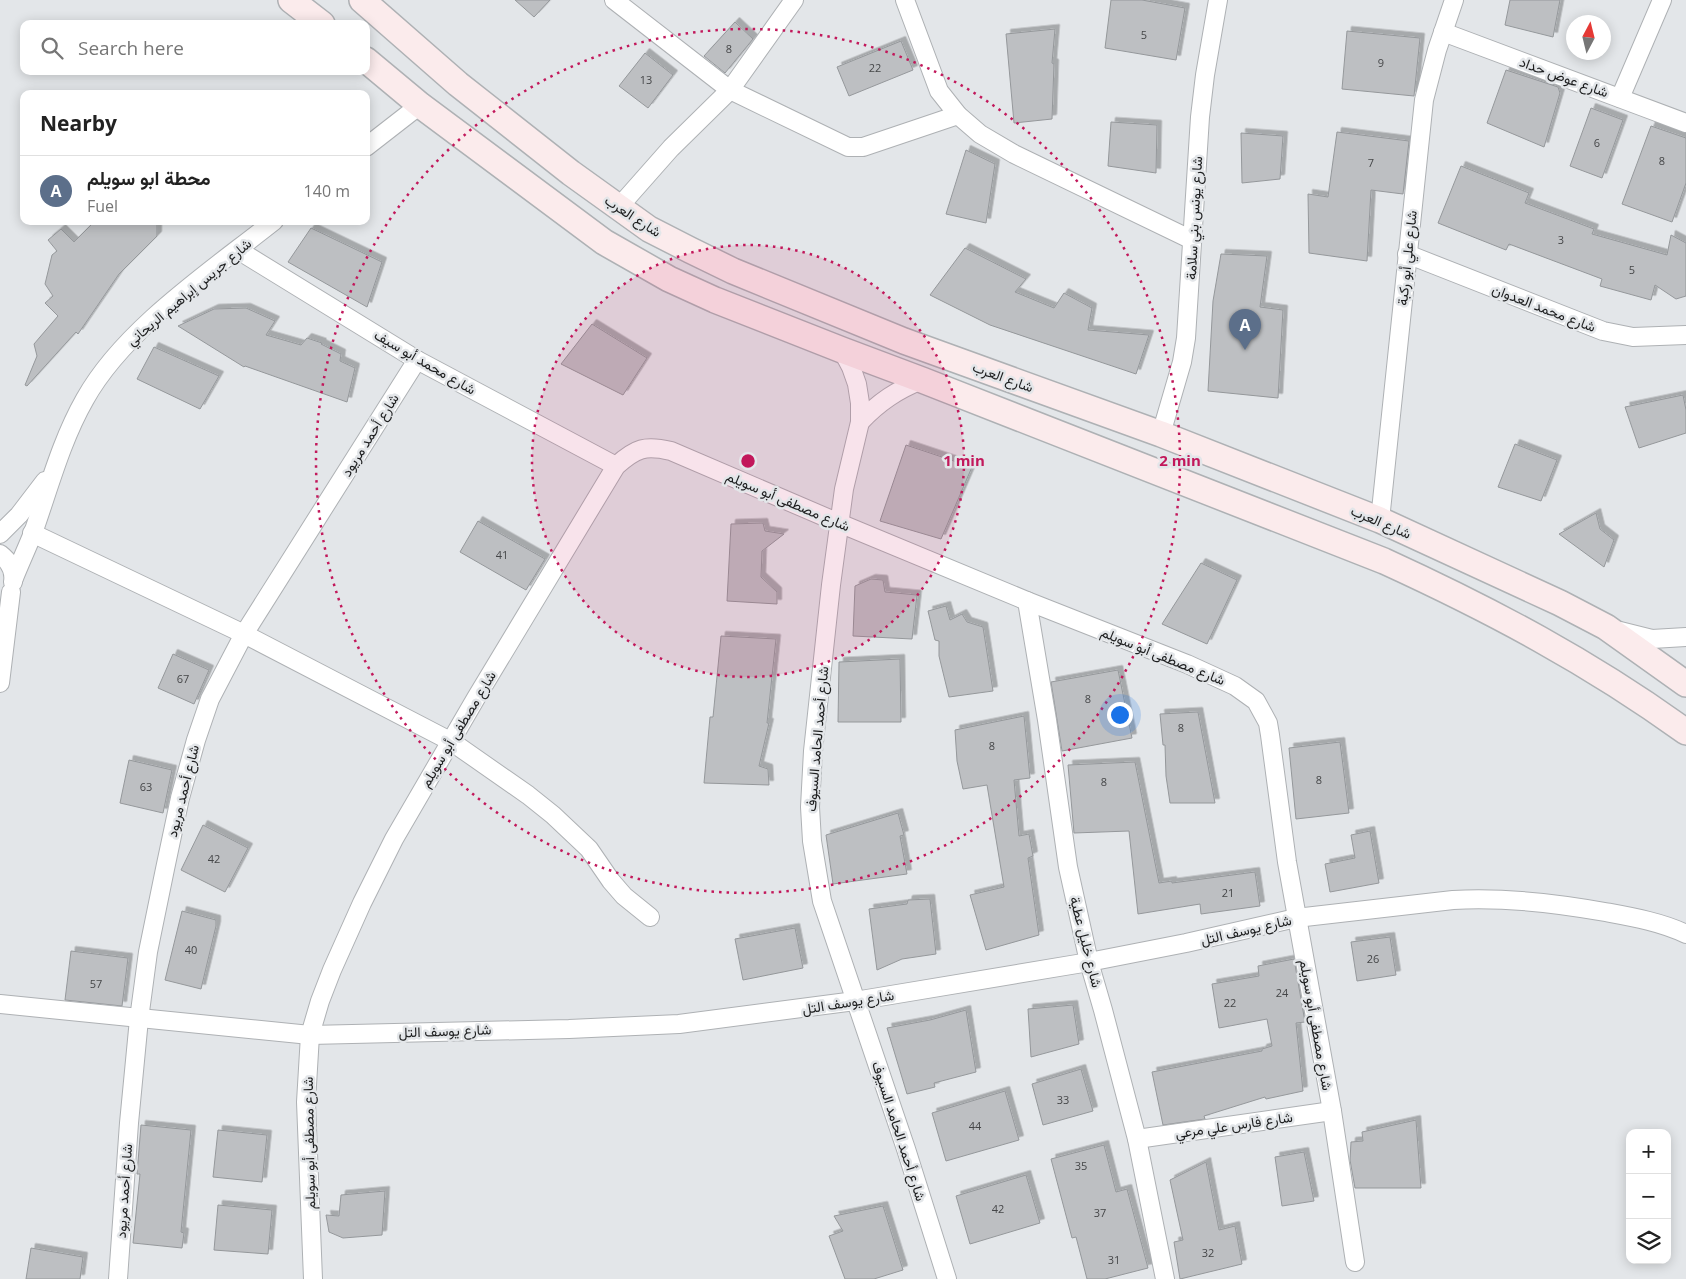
<!DOCTYPE html>
<meta charset="utf-8">
<style>
:root{--surface:#fff;--page:#f2f2f2;--text:#222;--muted:#767676;--line:#e0e0e0;--accent:#111827}
body{margin:0;font-family:"Open Sans",Vazirmatn,sans-serif;background:var(--page);color:var(--text)}
.controls{position:absolute;right:15px;bottom:15px;display:grid;overflow:hidden;border-radius:10px;box-shadow:0 2px 12px #0003}
.controls button{width:45px;height:45px;display:grid;place-items:center;padding:0;border:0;border-bottom:1px solid var(--line);background:var(--surface);color:var(--text);font:25px sans-serif}
.compass{position:absolute;left:1566px;top:15px;width:45px;height:45px;border-radius:50%;background:var(--surface);box-shadow:0 2px 12px #0003;rotate:7deg}
.you{position:absolute;left:1119px;top:714px;width:18px;height:18px;margin:-12px;border:4px solid #fff;border-radius:50%;background:#1a73e8;box-shadow:0 0 0 8px #1a73e833}
.badge{display:grid;place-items:center;width:32px;height:32px;border-radius:50%;background:var(--accent);color:#fff;font-size:16px;font-weight:700}
.pin{position:absolute;translate:-50% -41px;filter:drop-shadow(0 1px 2px #0008)}
.pin::after{content:'';position:absolute;top:26px;width:18px;height:15px;background:inherit;clip-path:polygon(0 0,100% 0,50% 100%)}
.list{margin:0;padding:0;list-style:none}
h2{display:flex;justify-content:space-between;align-items:center;height:65px;margin:0;padding:0 20px;font-size:21px}
h2 small{font-size:16px;font-weight:400;color:var(--muted)}
.list li{display:grid;grid-template-columns:32px 1fr auto;gap:15px;align-items:center;box-sizing:border-box;height:70px;padding:0 20px;border-top:1px solid var(--line)}
.list b{display:block;font-size:19px;white-space:nowrap}
.list p{margin:0;font-size:16px;white-space:nowrap;color:var(--muted)}
.list em{font-size:16px;font-style:normal;color:var(--muted)}
.icon{flex:none;width:28px;height:28px;fill:none;stroke:currentColor;stroke-width:2;stroke-linecap:round;stroke-linejoin:round}
.map{position:relative;flex:none;width:1686px;height:1279px;overflow:hidden}
.search{position:absolute;background:var(--surface);box-shadow:0 2px 12px #0003;left:20px;top:20px;width:350px;height:55px;display:flex;align-items:center;gap:12px;box-sizing:border-box;padding:0 18px;border-radius:10px;color:var(--muted);font-size:19px}
.panel{position:absolute;background:var(--surface);box-shadow:0 2px 12px #0003;left:20px;top:90px;width:350px;height:135px;border-radius:10px}
.map>svg:first-child{display:block}
.building{fill:#bdbfc2;stroke:#95989b;filter:url(#shadow)}
.lines{fill:none;stroke-linecap:round;stroke-linejoin:round}
.street-casing{stroke:#aeb1b4;stroke-width:20}
.secondary-casing{stroke:#aeb1b4;stroke-width:28}
.street{stroke:#fff;stroke-width:18}
.secondary{stroke:#fbebec;stroke-width:25}
.ring{fill:none;stroke:#c2185b;stroke-width:2.5;stroke-dasharray:2.5 5}
.labels{text-anchor:middle;stroke-width:5;stroke-linejoin:round;paint-order:stroke}
.number-label{font-size:11px;fill:#454648}
.street-label{font-size:14px;fill:#1d1e1f;stroke:#e3e6e9}
.centre{fill:#c2185b;stroke:#e3e6e9;stroke-width:2.5}
.ring-label{font-size:15px;text-anchor:middle;font-weight:bold;fill:#c2185b;stroke:#e3e6e9;stroke-width:5;stroke-linejoin:round;paint-order:stroke}
</style>
<div class="map">
<svg width="1686" height="1279" viewBox="0 0 1686 1279">
<defs>
<filter id="shadow"><feDropShadow dx="4.5" dy="-4.5" stdDeviation="0" flood-color="#0004"/></filter>
</defs>
<rect width="100%" height="100%" fill="#e3e6e9"/>
<g class="building">
<polygon points="515,0 550,0 534,17"/>
<polygon points="1111,0 1142,0 1185,8 1176,60 1105,48"/>
<polygon points="1510,0 1560,0 1553,37 1505,25"/>
<polygon points="735,22 753,39 725,73 704,56"/>
<polygon points="1055,29 1052,63 1054,64 1052,119 1014,123 1006,34"/>
<polygon points="1347,31 1420,38 1414,96 1342,89"/>
<polygon points="901,41 913,70 849,96 837,67"/>
<polygon points="645,53 673,75 648,108 619,86"/>
<polygon points="1506,70 1558,87 1560,93 1544,147 1487,123"/>
<polygon points="1591,108 1623,120 1602,178 1570,166"/>
<polygon points="1111,122 1157,125 1156,173 1108,166"/>
<polygon points="1651,126 1686,138 1686,183 1672,222 1622,204"/>
<polygon points="1337,132 1409,141 1403,194 1371,190 1367,261 1309,253 1308,194 1328,197"/>
<polygon points="1241,133 1283,136 1280,179 1242,183"/>
<polygon points="966,150 995,164 986,223 946,214"/>
<polygon points="1461,166 1529,193 1525,203 1594,229 1592,234 1667,255 1671,235 1686,243 1686,296 1676,299 1655,285 1651,300 1600,286 1602,279 1509,244 1506,250 1438,223"/>
<polygon points="95,221 157,221 157,236 119,274 78,334 76,332 27,386 25,385 37,356 34,344 58,316 45,303 53,296 45,284 52,255 57,251 48,240 61,229 74,242"/>
<polygon points="311,228 382,262 367,307 288,262"/>
<polygon points="965,248 1026,279 1015,292 1054,308 1064,293 1092,308 1088,330 1149,335 1136,374 990,325 930,295"/>
<polygon points="1221,254 1267,256 1260,307 1283,310 1278,398 1208,391 1213,301"/>
<polygon points="246,308 275,321 266,335 301,345 307,338 322,343 321,344 341,354 340,361 355,368 347,402 245,366 244,367 178,326 214,309"/>
<polygon points="592,324 647,358 623,395 561,364"/>
<polygon points="154,347 219,376 200,409 137,379"/>
<polygon points="1683,395 1686,410 1686,433 1639,448 1625,407"/>
<polygon points="1515,444 1557,460 1541,501 1498,487"/>
<polygon points="906,445 972,467 941,539 880,521"/>
<polygon points="1596,513 1600,529 1614,540 1604,567 1559,534"/>
<polygon points="478,521 545,559 526,590 460,552"/>
<polygon points="763,523 765,531 784,534 762,551 761,577 777,592 777,604 727,601 731,524"/>
<polygon points="1201,563 1237,580 1207,644 1162,624"/>
<polygon points="871,579 883,580 885,592 917,595 912,639 853,636 855,586"/>
<polygon points="946,606 950,620 962,614 967,622 983,627 993,691 949,697 939,656 939,641 935,640 928,611"/>
<polygon points="721,636 776,639 767,723 769,723 759,766 768,769 769,785 704,783 710,717 713,717"/>
<polygon points="173,654 209,670 194,704 158,688"/>
<polygon points="900,659 901,722 838,722 839,662"/>
<polygon points="1118,670 1132,738 1062,751 1051,682"/>
<polygon points="1198,712 1215,803 1170,803 1166,776 1165,745 1163,745 1160,714"/>
<polygon points="1024,716 1030,778 1014,780 1019,836 1029,834 1033,856 1028,858 1039,935 986,950 970,895 1004,887 987,785 963,789 957,761 955,730"/>
<polygon points="1340,742 1349,813 1296,819 1289,748"/>
<polygon points="129,760 172,770 163,813 120,803"/>
<polygon points="1135,762 1159,883 1172,881 1172,883 1255,872 1260,906 1201,914 1200,904 1138,914 1129,831 1074,833 1068,765"/>
<polygon points="898,813 904,835 900,836 907,874 833,884 826,835"/>
<polygon points="203,825 248,848 225,892 181,870"/>
<polygon points="1370,831 1379,883 1330,892 1325,864 1355,858 1351,835"/>
<polygon points="930,899 936,954 902,959 877,970 869,909 907,904 908,900"/>
<polygon points="182,911 216,920 216,926 201,989 165,980"/>
<polygon points="795,928 803,968 743,980 735,939"/>
<polygon points="1390,937 1396,975 1357,981 1351,942"/>
<polygon points="71,951 128,958 122,1006 65,1000"/>
<polygon points="1294,959 1305,1022 1296,1023 1303,1091 1266,1099 1265,1097 1204,1116 1205,1119 1163,1125 1152,1072 1262,1051 1262,1049 1272,1046 1267,1019 1219,1028 1212,984 1259,976 1258,966"/>
<polygon points="1073,1005 1079,1044 1031,1057 1028,1009"/>
<polygon points="966,1010 976,1072 934,1083 935,1087 907,1094 887,1028 930,1020"/>
<polygon points="1081,1069 1093,1111 1043,1125 1032,1084"/>
<polygon points="1005,1091 1019,1140 946,1161 932,1113"/>
<polygon points="1416,1120 1421,1188 1355,1188 1350,1160 1351,1142 1363,1141 1362,1132"/>
<polygon points="141,1125 191,1130 181,1232 184,1233 182,1248 133,1243 140,1174 137,1174"/>
<polygon points="218,1130 267,1135 262,1182 213,1177"/>
<polygon points="1104,1145 1116,1192 1127,1189 1148,1268 1105,1279 1087,1279 1076,1237 1072,1238 1051,1159"/>
<polygon points="1304,1152 1314,1201 1282,1206 1275,1157"/>
<polygon points="1206,1162 1219,1230 1235,1226 1242,1264 1180,1279 1174,1242 1183,1240 1170,1180"/>
<polygon points="1026,1175 1040,1223 970,1244 956,1196"/>
<polygon points="385,1191 382,1235 343,1238 329,1232 326,1215 339,1216 341,1195"/>
<polygon points="218,1205 272,1210 268,1254 214,1250"/>
<polygon points="883,1206 903,1270 874,1279 845,1279 829,1236 843,1231 834,1216"/>
<polygon points="31,1248 83,1257 80,1279 26,1279"/>
</g>
<g class="lines">
<g class="street-casing">
<g id="street">
<polyline points="614,0 730,90 848,147 863,147 958,115"/>
<polyline points="905,0 939,91 958,115 980,134 1014,154 1192,240"/>
<polyline points="1443,32 1686,123"/>
<polyline points="1620,98 1662,0"/>
<polyline points="366,147 420,105"/>
<polyline points="618,208 671,148 730,90 794,0"/>
<polyline points="238,250 417,360 616,466"/>
<polyline points="1407,254 1603,331 1633,337 1686,335"/>
<polyline points="842,350 851,367 857,384 860,403 860,422 844,489 831,585 813,751 810,807 812,841 822,901 906,1149 947,1279"/>
<path d="M860,422C879,402 897,390 922,380"/>
<polyline points="1161,434 1182,362 1186,338 1200,117 1205,75 1218,0"/>
<polyline points="1380,520 1424,100 1437,50 1454,0"/>
<polyline points="32,533 244,634 452,742 528,795 553,815 589,849 611,881 624,896 650,917"/>
<polyline points="0,534 19,515 45,481"/>
<path d="M0,554C9,561 15,570 13,582"/>
<path d="M14,578C20,563 27,548 33,533C49,488 61,441 85,399C124,329 211,271 274,221"/>
<polyline points="1027,601 1047,720 1068,867 1089,962 1103,1010 1137,1139 1165,1279"/>
<polyline points="1620,631 1652,639 1686,637"/>
<polyline points="0,683 11,592"/>
<path d="M0,1004L310,1035L569,1029L679,1024L855,1001L1089,962L1186,943L1296,918L1453,900C1504,897 1555,903 1605,912C1632,917 1661,922 1686,934"/>
<polyline points="1137,1139 1332,1111"/>
<polyline points="118,1279 129,1123 139,1019 148,952 165,869 180,798 196,740 210,699 244,634 417,360"/>
<path d="M313,1279L306,1102L310,1035L320,1001L332,970L362,903L394,839L476,698L616,466C636,448 645,445 671,451L839,523L1027,601L1187,664L1235,686L1256,701L1268,723L1270,735L1287,862L1332,1111L1355,1262"/>
</g>
</g>
<g class="secondary-casing">
<g id="secondary">
<polyline points="291,0 322,24"/>
<polyline points="362,0 458,84 571,173 649,229 690,250 733,271 904,341 1161,434 1380,520 1560,603 1606,627 1686,684"/>
<path d="M366,60L420,105L604,242L669,279L715,300L842,350L922,380L1384,561C1491,610 1591,663 1686,732"/>
</g>
</g>
<use href="#street" class="street"/>
<use href="#secondary" class="secondary"/>
</g>
<circle cx="748" cy="461" r="216" fill="#c2185b" fill-opacity=".12"/>
<g class="ring">
<circle cx="748" cy="461" r="216"/>
<circle cx="748" cy="461" r="432"/>
</g>
<g class="labels">
<g class="number-label">
<text x="1144" y="39">5</text>
<text x="729" y="53">8</text>
<text x="1381" y="67">9</text>
<text x="875" y="72">22</text>
<text x="646" y="84">13</text>
<text x="1597" y="147">6</text>
<text x="1662" y="165">8</text>
<text x="1371" y="167">7</text>
<text x="1561" y="244">3</text>
<text x="1632" y="274">5</text>
<text x="502" y="559">41</text>
<text x="183" y="683">67</text>
<text x="1088" y="703">8</text>
<text x="1181" y="732">8</text>
<text x="992" y="750">8</text>
<text x="1319" y="784">8</text>
<text x="1104" y="786">8</text>
<text x="146" y="791">63</text>
<text x="214" y="863">42</text>
<text x="1228" y="897">21</text>
<text x="191" y="954">40</text>
<text x="1373" y="963">26</text>
<text x="96" y="988">57</text>
<text x="1282" y="997">24</text>
<text x="1230" y="1007">22</text>
<text x="1063" y="1104">33</text>
<text x="975" y="1130">44</text>
<text x="1081" y="1170">35</text>
<text x="998" y="1213">42</text>
<text x="1100" y="1217">37</text>
<text x="1208" y="1257">32</text>
<text x="1114" y="1264">31</text>
</g>
<g class="street-label">
<text transform="translate(1564 77) rotate(20)" y="5">شارع عوض حداد</text>
<text transform="translate(633 216) rotate(33)" y="5">شارع العرب</text>
<text transform="translate(1194 218) rotate(-87)" y="5">شارع يونس بني سلامة</text>
<text transform="translate(1407 258) rotate(-84)" y="5">شارع علي أبو ركبة</text>
<text transform="translate(189 292) rotate(-40)" y="5">شارع جريس إبراهيم الريحاني</text>
<text transform="translate(1544 308) rotate(21)" y="5">شارع محمد العدوان</text>
<text transform="translate(425 362) rotate(30)" y="5">شارع محمد أبو سيف</text>
<text transform="translate(1003 377) rotate(20)" y="5">شارع العرب</text>
<text transform="translate(370 435) rotate(-58)" y="5">شارع أحمد مريود</text>
<text transform="translate(788 501) rotate(23)" y="5">شارع مصطفى أبو سويلم</text>
<text transform="translate(1381 522) rotate(23)" y="5">شارع العرب</text>
<text transform="translate(1163 656) rotate(22)" y="5">شارع مصطفى أبو سويلم</text>
<text transform="translate(458 729) rotate(-59)" y="5">شارع مصطفى أبو سويلم</text>
<text transform="translate(817 739) rotate(-85)" y="5">شارع أحمد الحامد السيوف</text>
<text transform="translate(183 791) rotate(-76)" y="5">شارع أحمد مريود</text>
<text transform="translate(1246 930) rotate(-13)" y="5">شارع يوسف التل</text>
<text transform="translate(1086 942) rotate(76)" y="5">شارع خليل عطية</text>
<text transform="translate(848 1002) rotate(-9)" y="5">شارع يوسف التل</text>
<text transform="translate(1316 1025) rotate(80)" y="5">شارع مصطفى أبو سويلم</text>
<text transform="translate(445 1031) rotate(-2)" y="5">شارع يوسف التل</text>
<text transform="translate(1234 1125) rotate(-8)" y="5">شارع فارس علي مرعي</text>
<text transform="translate(899 1131) rotate(72)" y="5">شارع أحمد الحامد السيوف</text>
<text transform="translate(309 1143) rotate(-91)" y="5">شارع مصطفى أبو سويلم</text>
<text transform="translate(124 1191) rotate(-86)" y="5">شارع أحمد مريود</text>
</g>
</g>
<circle cx="748" cy="461" r="8" class="centre"/>
<g class="ring-label">
<text x="964" y="466">1 min</text>
<text x="1180" y="466">2 min</text>
</g>
</svg>
<div class="controls">
<button>+</button>
<button>−</button>
<button><svg class="icon" aria-label="layers" viewBox="0 0 24 24"><path d="M12 4l9 5-9 5-9-5zM3 14l9 5 9-5"/></svg></button>
</div>
<svg class="compass" viewBox="-18 -18 36 36"><path d="M0-13l5 13h-10z" fill="#e53935"/><path d="M0 13l5-13h-10z" fill="#767676"/></svg>
<div class="you"></div>
<div class="pin badge" style="left:1245px;top:350px;background:#5c6f8a">A</div>
<div class="search"><svg class="icon" aria-label="search" viewBox="0 0 24 24"><circle cx="10" cy="10" r="6"/><path d="M15 15l6 6"/></svg>Search here</div>
<section class="panel">
<h2>Nearby<small></small></h2>
<ul class="list">
<li><span class="badge" style="background:#5c6f8a">A</span><div><b>محطة ابو سويلم</b><p>Fuel</p></div><em>140 m</em></li>
</ul>
</section>
</div>
